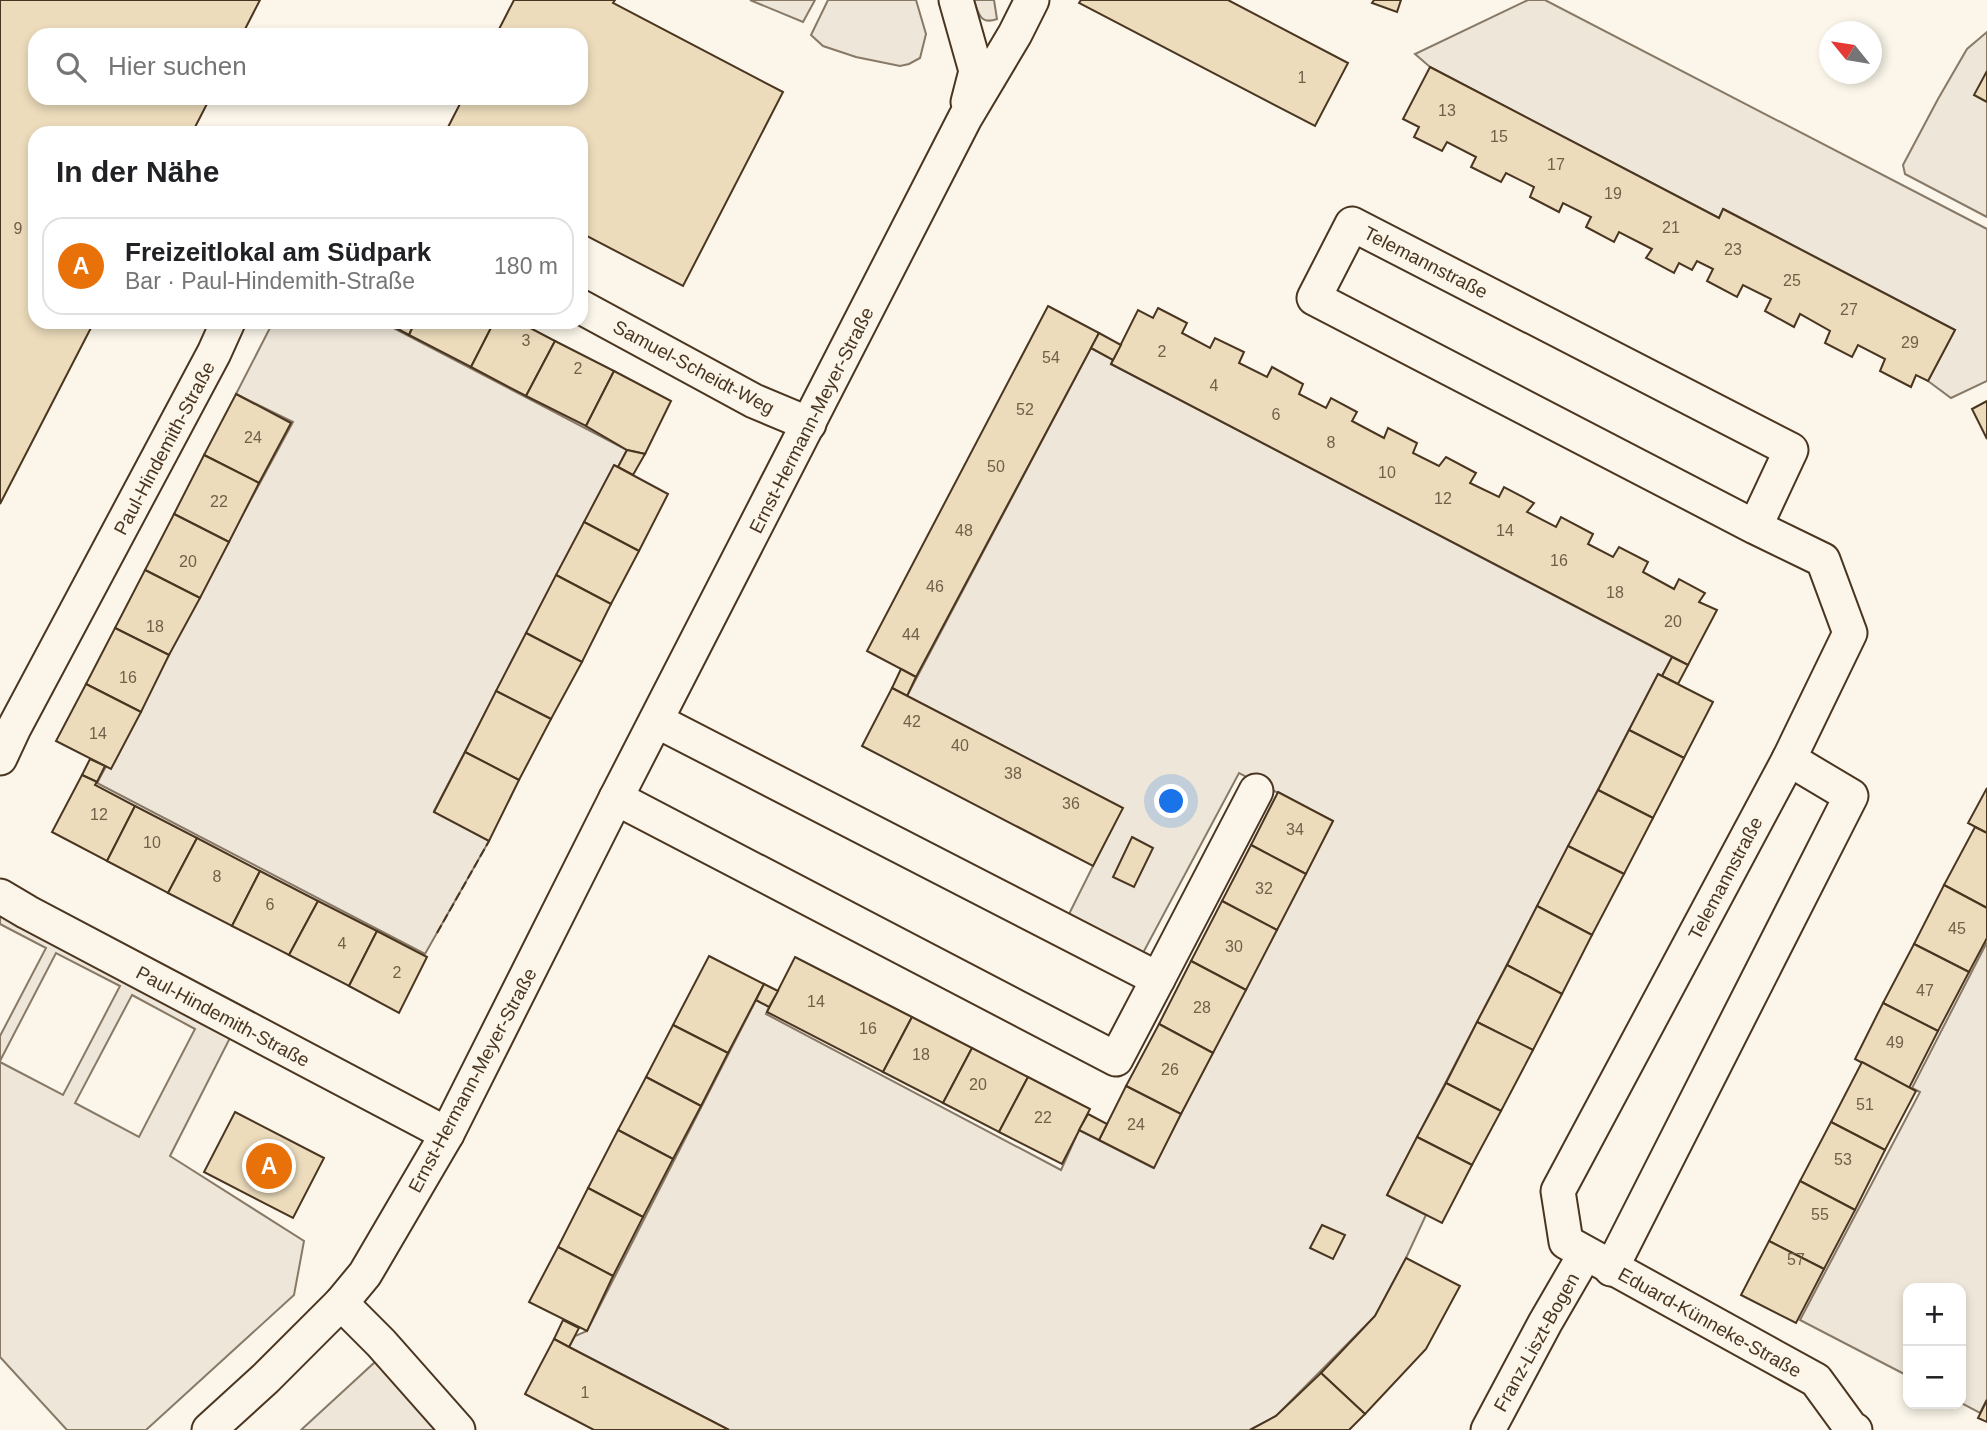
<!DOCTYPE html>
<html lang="de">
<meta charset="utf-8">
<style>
:root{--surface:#fff;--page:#f6f6f6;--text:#202124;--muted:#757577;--line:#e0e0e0;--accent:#7c3aed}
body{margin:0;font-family:Helvetica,sans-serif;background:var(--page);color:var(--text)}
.controls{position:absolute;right:21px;bottom:21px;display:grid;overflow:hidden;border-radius:14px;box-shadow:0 4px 10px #0003}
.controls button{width:63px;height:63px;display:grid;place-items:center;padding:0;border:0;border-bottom:2px solid var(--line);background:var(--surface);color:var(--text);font:35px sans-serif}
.compass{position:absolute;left:1819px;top:21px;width:63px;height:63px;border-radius:50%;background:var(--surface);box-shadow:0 4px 10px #0003;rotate:300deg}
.you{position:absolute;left:1172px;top:802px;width:24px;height:24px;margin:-18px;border:5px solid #fff;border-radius:50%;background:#1a73e8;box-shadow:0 0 0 10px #1a73e833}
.badge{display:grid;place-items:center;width:46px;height:46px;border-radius:50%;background:var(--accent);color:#fff;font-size:23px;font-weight:700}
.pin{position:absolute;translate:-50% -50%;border:4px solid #fff;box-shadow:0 2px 7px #0006}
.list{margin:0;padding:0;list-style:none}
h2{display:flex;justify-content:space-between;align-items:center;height:91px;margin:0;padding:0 28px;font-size:30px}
h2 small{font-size:23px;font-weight:400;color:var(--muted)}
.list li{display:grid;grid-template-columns:46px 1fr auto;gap:21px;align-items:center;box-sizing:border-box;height:98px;margin:0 14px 14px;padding:0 14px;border:2px solid var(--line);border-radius:21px}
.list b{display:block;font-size:26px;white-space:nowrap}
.list p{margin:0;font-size:23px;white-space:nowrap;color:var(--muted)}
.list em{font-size:23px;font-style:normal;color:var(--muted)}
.icon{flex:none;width:38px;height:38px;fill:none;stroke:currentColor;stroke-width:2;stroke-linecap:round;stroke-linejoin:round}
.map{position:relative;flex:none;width:1987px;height:1430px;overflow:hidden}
.search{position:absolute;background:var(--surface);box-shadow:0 4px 10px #0003;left:28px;top:28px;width:560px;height:77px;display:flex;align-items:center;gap:18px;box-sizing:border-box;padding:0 24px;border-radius:21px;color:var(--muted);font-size:26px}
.panel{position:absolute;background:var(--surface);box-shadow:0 4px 10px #0003;left:28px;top:126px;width:560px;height:203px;border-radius:21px}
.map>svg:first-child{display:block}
.green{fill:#ede6d9;stroke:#887966;stroke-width:2;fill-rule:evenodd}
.building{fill:#ecdcbc;stroke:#4a3520;stroke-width:2}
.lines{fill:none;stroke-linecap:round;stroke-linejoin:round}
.street-casing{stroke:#4a3520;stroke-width:37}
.street{stroke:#fbf6e9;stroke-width:33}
.fence{stroke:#4a3520;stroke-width:2;stroke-dasharray:9 3.5;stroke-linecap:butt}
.labels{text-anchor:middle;stroke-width:5;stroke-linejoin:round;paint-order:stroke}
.number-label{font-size:16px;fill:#725f47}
.street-label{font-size:19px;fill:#4a3520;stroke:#fbf6e9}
</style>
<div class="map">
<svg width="1987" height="1430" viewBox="0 0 1987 1430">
<rect width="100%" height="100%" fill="#fbf6e9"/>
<g class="green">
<polygon points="750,0 815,0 803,22"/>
<polygon points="828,0 916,0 926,34 920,58 909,64 900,66 856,57 823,46 811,35"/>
<path d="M974,0H994L997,19C981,25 978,14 974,0Z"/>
<polygon points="1528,0 1545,0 1987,229 1987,381 1951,398 1928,381 1955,330 1724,209 1719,218 1430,67 1415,54"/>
<polygon points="1987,32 1987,217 1905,174 1903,165 1938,99 1967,49"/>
<polygon points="273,322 382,322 627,450 618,467 614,466 434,811 489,841 425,954 97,783 293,422 236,394"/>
<polygon points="1091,348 1113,360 1111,364 1672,657 1662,676 1658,674 1387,1195 1426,1215 1406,1258 1375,1316 1276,1416 1250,1430 729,1430 569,1347 575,1336 587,1331 756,1000 769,1007 766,1014 1061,1170 1079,1130 1153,1168 1333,821 1239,773 1143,953 1068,916 1122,808 907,696"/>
<path d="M0,916L230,1038L170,1156L304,1241L294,1295L146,1430H67L0,1357V1062L63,1095L120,986L56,953L0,1061V1036L46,948L0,924ZM132,995L195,1029L139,1137L75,1103Z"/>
<polygon points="1987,942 1987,1399 1980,1413 1961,1403 1961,1288 1908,1288 1908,1376 1800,1320 1920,1092 1912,1088"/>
<polygon points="375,1362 437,1430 301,1430"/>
</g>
<g class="building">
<polygon points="0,0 260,0 242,35 35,35 35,98 210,98 192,133 35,133 35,322 94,322 0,504"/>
<polygon points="514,0 615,0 613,3 783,92 683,286 581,233 581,133 445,133 463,98 581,98 581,35 496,35"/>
<polygon points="1081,0 1228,0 1348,63 1315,126 1079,3"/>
<polygon points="1374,0 1401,0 1397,12 1372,3"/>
<polygon points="1430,67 1719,218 1723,209 1955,330 1928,381 1916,375 1911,387 1880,371 1885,359 1858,345 1852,357 1825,343 1830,331 1800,314 1794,327 1765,311 1771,299 1743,285 1737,297 1707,281 1713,269 1697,261 1692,270 1679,263 1674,273 1646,258 1652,249 1619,232 1614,242 1586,227 1591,217 1563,203 1559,212 1530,197 1534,187 1506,173 1501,182 1471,167 1476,157 1447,142 1442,151 1414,137 1419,127 1403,119"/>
<polygon points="1987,71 1987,102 1974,95"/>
<polygon points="1048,306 1099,333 916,677 867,651"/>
<polygon points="1158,308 1187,323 1182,333 1210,348 1215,338 1244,352 1239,363 1267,377 1272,367 1303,384 1299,394 1326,408 1331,398 1357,412 1352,421 1384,438 1388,428 1417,443 1413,453 1439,466 1446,457 1476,473 1470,483 1499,497 1504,487 1534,503 1527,512 1556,527 1561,517 1593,534 1588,544 1613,557 1619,547 1648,562 1643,572 1674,589 1679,579 1705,593 1699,602 1717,610 1688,665 1111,364 1138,310 1153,318"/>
<polygon points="385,322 415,322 409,335"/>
<polygon points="415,322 494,322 471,367 409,335"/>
<polygon points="494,322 519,322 555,341 526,396 471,367"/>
<polygon points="1099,333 1121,345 1113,360 1091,348"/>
<polygon points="555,341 614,371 586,426 526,396"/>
<polygon points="614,371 671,401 645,454 627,450 586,426"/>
<polygon points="236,394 291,423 259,483 204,455"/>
<polygon points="1987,401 1987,439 1972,409"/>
<polygon points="627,450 645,454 633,475 618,467"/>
<polygon points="204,455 259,483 229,542 174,514"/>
<polygon points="614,465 668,494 639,551 584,522"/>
<polygon points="174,514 229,542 200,598 145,570"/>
<polygon points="584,522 639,551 611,604 556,575"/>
<polygon points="145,570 200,598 169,655 115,628"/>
<polygon points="556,575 611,604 582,662 526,633"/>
<polygon points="115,628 169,655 141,712 86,684"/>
<polygon points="526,633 582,662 551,719 496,691"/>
<polygon points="1672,657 1688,665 1678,684 1662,676"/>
<polygon points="901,669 916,677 907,696 892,688"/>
<polygon points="1658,674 1713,702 1684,758 1629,730"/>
<polygon points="86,684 141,712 111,769 56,741"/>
<polygon points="892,688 1123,808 1093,866 862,746"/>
<polygon points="496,691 551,719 519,780 465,752"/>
<polygon points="1629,730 1684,758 1653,818 1598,790"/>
<polygon points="465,752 519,780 489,841 434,812"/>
<polygon points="90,759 105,766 97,782 82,775"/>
<polygon points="82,775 97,782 95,785 135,806 107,861 52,832"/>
<polygon points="1987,788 1987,833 1968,823"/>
<polygon points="1598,790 1653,818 1624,874 1568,846"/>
<polygon points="1278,792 1333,821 1306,874 1251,845"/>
<polygon points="135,806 197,838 168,893 107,861"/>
<polygon points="1975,827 1987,833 1987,908 1944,885"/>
<polygon points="1132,837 1153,848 1134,887 1113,877"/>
<polygon points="197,838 260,871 232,926 168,893"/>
<polygon points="1251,845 1306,874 1277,930 1222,901"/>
<polygon points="1568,846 1624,874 1592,935 1537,906"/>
<polygon points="260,871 318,901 289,955 232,926"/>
<polygon points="1944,885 1987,908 1987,938 1969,972 1914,944"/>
<polygon points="318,901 377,931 349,986 289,955"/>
<polygon points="1222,901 1277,930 1246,990 1191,961"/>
<polygon points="1537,906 1592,935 1562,994 1507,965"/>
<polygon points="377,931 427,957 399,1013 349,986"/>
<polygon points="1914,944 1969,972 1938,1031 1883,1003"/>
<polygon points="709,956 764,984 728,1053 673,1025"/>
<polygon points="795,957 912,1017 883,1072 767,1012"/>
<polygon points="1191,961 1246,990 1213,1053 1159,1024"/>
<polygon points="1507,965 1562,994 1533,1050 1477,1022"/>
<polygon points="764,984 778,991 769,1007 756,1000"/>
<polygon points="1883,1003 1938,1031 1909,1088 1855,1059"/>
<polygon points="912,1017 972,1048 943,1103 883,1072"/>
<polygon points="1477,1022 1533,1050 1501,1111 1446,1083"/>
<polygon points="1159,1024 1213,1053 1181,1114 1126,1086"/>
<polygon points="673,1025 728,1053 701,1106 646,1077"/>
<polygon points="972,1048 1028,1077 999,1132 943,1103"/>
<polygon points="1862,1062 1916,1091 1885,1150 1831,1122"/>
<polygon points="646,1077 701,1106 673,1159 618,1130"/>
<polygon points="1028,1077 1090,1109 1062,1164 999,1132"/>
<polygon points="1446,1083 1501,1111 1472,1165 1417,1137"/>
<polygon points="1126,1086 1181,1114 1154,1168 1099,1140"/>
<polygon points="235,1112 324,1158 293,1218 204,1172"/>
<polygon points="1088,1114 1107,1124 1099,1140 1079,1130"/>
<polygon points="1831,1122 1885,1150 1855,1210 1800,1181"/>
<polygon points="618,1130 673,1159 643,1217 588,1188"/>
<polygon points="1417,1137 1472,1165 1442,1223 1387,1195"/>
<polygon points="1800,1181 1855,1210 1824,1269 1769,1241"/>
<polygon points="588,1188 643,1217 613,1276 558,1247"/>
<polygon points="1322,1225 1345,1235 1333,1259 1310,1248"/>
<polygon points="1769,1241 1824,1269 1796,1323 1741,1295"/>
<polygon points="558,1247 613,1276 587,1331 529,1302"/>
<polygon points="1406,1258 1460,1286 1426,1349 1365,1414 1321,1373 1375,1316"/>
<polygon points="563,1320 579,1328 569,1347 554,1339"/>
<polygon points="554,1339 569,1347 729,1430 594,1430 525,1394"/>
<polygon points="1321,1373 1365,1414 1349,1430 1250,1430 1276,1416"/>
<polygon points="1987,1400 1987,1422 1978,1418"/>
</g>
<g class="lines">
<g class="street-casing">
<g id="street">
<polyline points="956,0 976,71 968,102"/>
<polyline points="581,307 754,401 809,424"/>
<polyline points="1755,527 1791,450 1352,224 1314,298 1755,527 1823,560 1850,633 1789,759 1558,1191 1566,1242 1816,1380 1851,1428 1855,1430"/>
<polyline points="0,758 14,728 214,353 228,322"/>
<polyline points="616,798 1116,1059 1158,979 657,721"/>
<polyline points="0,896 27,912 447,1134"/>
<polyline points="1158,979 1256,791"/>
<polyline points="1611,1269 1851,796 1789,759"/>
<polyline points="341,1303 381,1343 458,1430"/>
<polyline points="209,1430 266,1378 341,1303 365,1274 447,1134 616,798 965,118 1015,34 1032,0"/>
<polyline points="1488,1430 1545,1323 1585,1254"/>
</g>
</g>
<use href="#street" class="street"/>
<polyline class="fence" points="437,933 489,841"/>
</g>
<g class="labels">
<g class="number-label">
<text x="1302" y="83">1</text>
<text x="1447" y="116">13</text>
<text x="1499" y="142">15</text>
<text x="1556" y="170">17</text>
<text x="1613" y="199">19</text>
<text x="1671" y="233">21</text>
<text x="18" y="234">9</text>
<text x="1733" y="255">23</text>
<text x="1792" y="286">25</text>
<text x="1849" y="315">27</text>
<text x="526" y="346">3</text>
<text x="1910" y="348">29</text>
<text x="1162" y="357">2</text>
<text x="1051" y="363">54</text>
<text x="578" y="374">2</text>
<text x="1214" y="391">4</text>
<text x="1025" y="415">52</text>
<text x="1276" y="420">6</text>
<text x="253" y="443">24</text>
<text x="1331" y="448">8</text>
<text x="996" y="472">50</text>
<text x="1387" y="478">10</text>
<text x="1443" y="504">12</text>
<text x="219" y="507">22</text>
<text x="964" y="536">48</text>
<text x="1505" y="536">14</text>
<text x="1559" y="566">16</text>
<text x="188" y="567">20</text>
<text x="935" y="592">46</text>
<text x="1615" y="598">18</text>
<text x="1673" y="627">20</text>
<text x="155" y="632">18</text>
<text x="911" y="640">44</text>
<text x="128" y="683">16</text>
<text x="912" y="727">42</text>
<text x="98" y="739">14</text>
<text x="960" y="751">40</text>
<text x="1013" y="779">38</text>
<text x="1071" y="809">36</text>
<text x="99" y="820">12</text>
<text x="1295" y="835">34</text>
<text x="152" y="848">10</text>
<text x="217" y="882">8</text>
<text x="1264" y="894">32</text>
<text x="270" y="910">6</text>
<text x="1957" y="934">45</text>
<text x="342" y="949">4</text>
<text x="1234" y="952">30</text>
<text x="397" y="978">2</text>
<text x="1925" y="996">47</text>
<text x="816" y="1007">14</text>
<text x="1202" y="1013">28</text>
<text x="868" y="1034">16</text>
<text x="1895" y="1048">49</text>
<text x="921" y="1060">18</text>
<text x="1170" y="1075">26</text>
<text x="978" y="1090">20</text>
<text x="1865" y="1110">51</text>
<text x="1043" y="1123">22</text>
<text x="1136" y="1130">24</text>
<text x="1843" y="1165">53</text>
<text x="1820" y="1220">55</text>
<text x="1796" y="1265">57</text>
<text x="585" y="1398">1</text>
</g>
<g class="street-label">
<text transform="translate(1426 262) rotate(27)" y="7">Telemannstraße</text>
<text transform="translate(694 367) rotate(28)" y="7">Samuel-Scheidt-Weg</text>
<text transform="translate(811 420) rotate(-63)" y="7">Ernst-Hermann-Meyer-Straße</text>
<text transform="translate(164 448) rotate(-62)" y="7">Paul-Hindemith-Straße</text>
<text transform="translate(1725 878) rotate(-62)" y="7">Telemannstraße</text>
<text transform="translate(223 1016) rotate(28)" y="7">Paul-Hindemith-Straße</text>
<text transform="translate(472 1080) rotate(-62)" y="7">Ernst-Hermann-Meyer-Straße</text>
<text transform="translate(1710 1322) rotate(29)" y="7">Eduard-Künneke-Straße</text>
<text transform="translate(1536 1342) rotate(-61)" y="7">Franz-Liszt-Bogen</text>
</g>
</g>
</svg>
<div class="controls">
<button>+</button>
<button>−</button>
</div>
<svg class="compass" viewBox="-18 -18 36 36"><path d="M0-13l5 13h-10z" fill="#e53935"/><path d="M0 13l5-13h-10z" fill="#757577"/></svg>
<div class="you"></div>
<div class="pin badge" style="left:269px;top:1166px;background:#e8710a">A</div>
<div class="search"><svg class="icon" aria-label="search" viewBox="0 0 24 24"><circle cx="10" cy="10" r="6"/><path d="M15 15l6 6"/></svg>Hier suchen</div>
<section class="panel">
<h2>In der Nähe<small></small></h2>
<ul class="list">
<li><span class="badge" style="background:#e8710a">A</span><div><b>Freizeitlokal am Südpark</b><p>Bar · Paul-Hindemith-Straße</p></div><em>180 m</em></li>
</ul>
</section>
</div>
